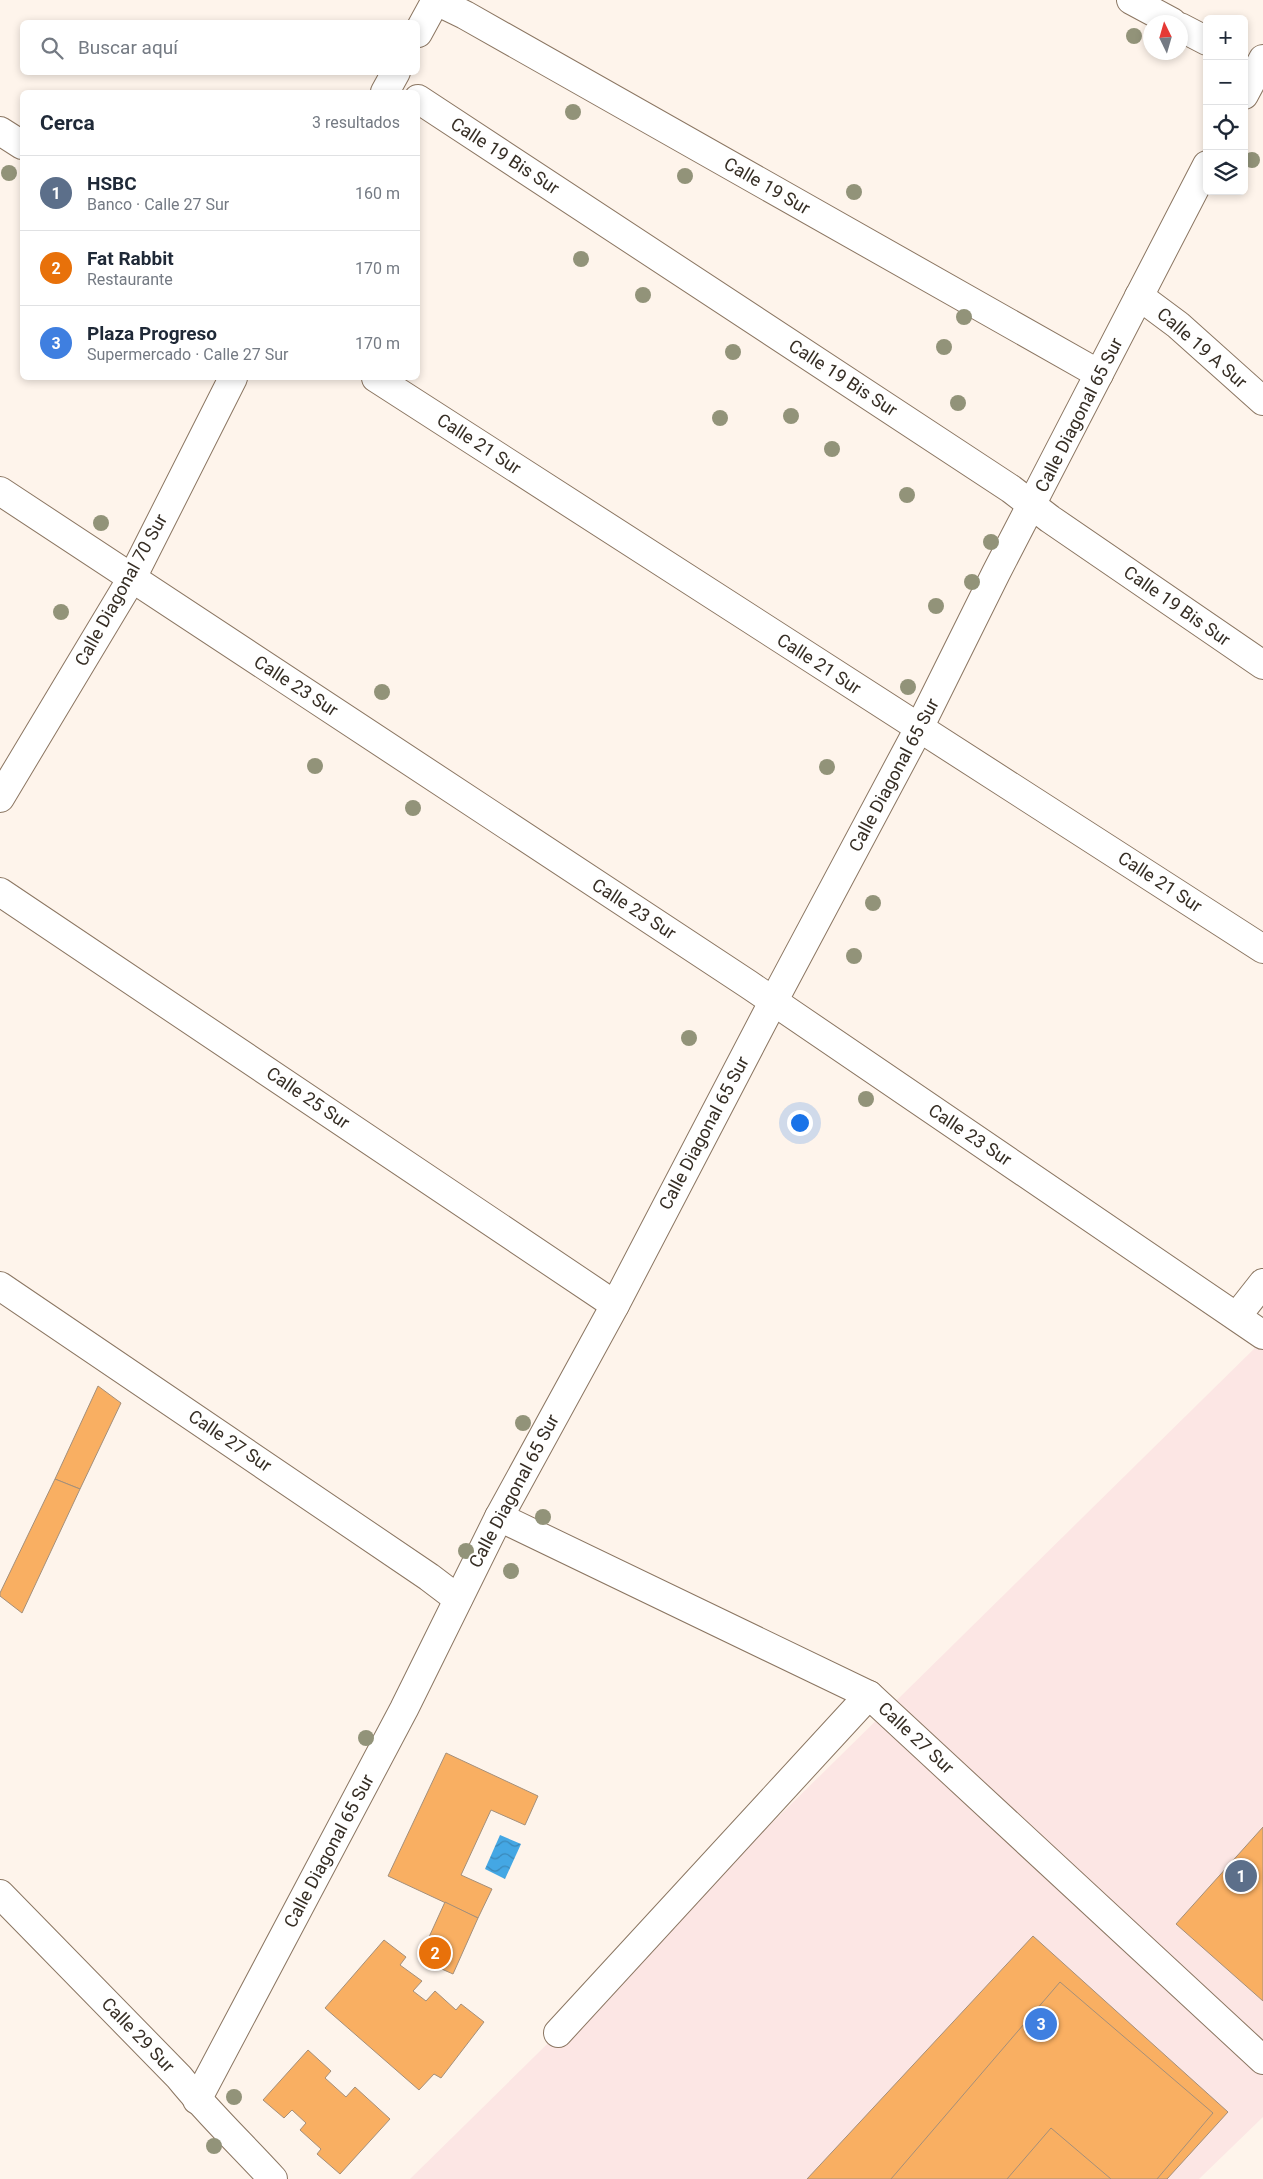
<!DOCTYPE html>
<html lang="es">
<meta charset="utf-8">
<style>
:root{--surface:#fff;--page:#f2f2f3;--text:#1f2937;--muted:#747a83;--line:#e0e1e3;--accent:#af1b2e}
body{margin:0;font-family:Roboto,sans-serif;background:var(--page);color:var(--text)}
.controls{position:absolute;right:15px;top:15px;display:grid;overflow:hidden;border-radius:8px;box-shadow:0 2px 8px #0003}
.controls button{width:45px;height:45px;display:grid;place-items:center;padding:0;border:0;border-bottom:1px solid var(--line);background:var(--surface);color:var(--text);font:25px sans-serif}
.compass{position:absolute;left:1143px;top:15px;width:45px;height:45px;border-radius:50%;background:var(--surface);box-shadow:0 2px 8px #0003;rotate:355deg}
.you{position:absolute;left:799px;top:1122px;width:18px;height:18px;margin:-12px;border:4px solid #fff;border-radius:50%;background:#1a73e8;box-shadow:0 0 0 8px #1a73e833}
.badge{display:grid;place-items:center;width:32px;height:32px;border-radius:50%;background:var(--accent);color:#fff;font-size:16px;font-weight:700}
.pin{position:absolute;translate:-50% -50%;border:2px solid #fff;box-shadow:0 1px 5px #0006}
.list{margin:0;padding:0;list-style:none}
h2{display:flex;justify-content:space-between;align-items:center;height:65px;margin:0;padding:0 20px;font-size:21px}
h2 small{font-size:16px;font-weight:400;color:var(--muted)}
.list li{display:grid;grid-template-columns:32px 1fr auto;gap:15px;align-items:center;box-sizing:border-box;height:75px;padding:0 20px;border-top:1px solid var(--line)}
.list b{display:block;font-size:19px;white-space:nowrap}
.list p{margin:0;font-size:16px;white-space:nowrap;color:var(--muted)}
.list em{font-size:16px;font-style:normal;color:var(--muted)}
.icon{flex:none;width:28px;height:28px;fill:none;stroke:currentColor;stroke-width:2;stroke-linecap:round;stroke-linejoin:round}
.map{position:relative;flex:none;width:1263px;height:2179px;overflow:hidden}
.search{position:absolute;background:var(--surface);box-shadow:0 2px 8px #0003;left:20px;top:20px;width:400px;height:55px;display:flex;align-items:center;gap:12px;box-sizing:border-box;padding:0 18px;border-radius:8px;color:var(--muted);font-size:19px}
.panel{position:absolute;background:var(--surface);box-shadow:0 2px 8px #0003;left:20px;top:90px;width:400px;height:290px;border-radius:8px}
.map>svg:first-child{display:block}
.commercial{fill:#fce6e4}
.water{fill:url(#water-waves)}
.building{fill:#f9af62;stroke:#a48f7a}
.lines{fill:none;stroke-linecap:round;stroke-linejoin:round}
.minor-casing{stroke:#8b7662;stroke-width:30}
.minor{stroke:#fff;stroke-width:28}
.tree{fill:#929379}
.labels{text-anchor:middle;stroke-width:4;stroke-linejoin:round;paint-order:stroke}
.street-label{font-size:18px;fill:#362e25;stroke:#fff}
</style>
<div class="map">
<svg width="1263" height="2179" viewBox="0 0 1263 2179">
<defs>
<pattern id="water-waves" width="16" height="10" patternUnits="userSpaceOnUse" patternTransform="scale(1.25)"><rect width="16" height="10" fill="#44a7e4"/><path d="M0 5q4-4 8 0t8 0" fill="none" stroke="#3a88b9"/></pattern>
</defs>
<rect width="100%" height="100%" fill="#fef4eb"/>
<polygon class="commercial" points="1263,1340 1263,2117 1199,2179 410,2179"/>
<polygon class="water" points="500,1835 521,1844 505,1879 485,1869"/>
<g class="building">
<polygon points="98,1386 121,1403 80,1489 55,1479"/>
<polygon points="55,1479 80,1489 22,1613 0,1596 0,1593"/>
<polygon points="446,1753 538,1796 525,1825 491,1810 461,1875 492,1889 478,1918 388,1876"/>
<polygon points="1263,1827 1263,2001 1176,1924"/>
<polygon points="445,1902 478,1918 453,1974 419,1959"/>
<polygon points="1033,1936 1228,2112 1167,2179 807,2179"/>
<polygon points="384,1940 406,1957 400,1965 422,1981 413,1991 426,2001 435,1991 456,2010 461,2004 484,2022 441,2078 434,2074 419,2090 325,2008"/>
<polygon points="1060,1982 1213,2113 1157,2179 1111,2179 1051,2128 1007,2179 891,2179"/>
<polygon points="308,2050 331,2071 325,2078 346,2097 355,2087 390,2119 340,2174 317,2154 321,2149 300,2130 306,2123 292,2110 284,2118 263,2100"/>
</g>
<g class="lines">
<g class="minor-casing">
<g id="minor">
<polyline points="434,0 465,15 1099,374"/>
<polyline points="1131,0 1172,22"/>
<polyline points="1180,27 1207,41"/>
<polyline points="418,33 436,0"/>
<polyline points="385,92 396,72"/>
<polyline points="1244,95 1263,59"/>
<polyline points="418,99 1011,489 1050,519 1263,665"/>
<polyline points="0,131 22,145"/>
<polyline points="1139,296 1178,325 1263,401"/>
<polyline points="376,378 1263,949"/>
<polyline points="0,491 748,984 1263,1335"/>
<polyline points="0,798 132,578 233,378"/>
<polyline points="0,892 615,1305"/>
<polyline points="0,1286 429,1577 458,1599"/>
<polyline points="1237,1316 1263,1283"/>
<polyline points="499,1517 869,1695 1263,2060"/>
<path d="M0,1894L179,2077C208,2113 242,2145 273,2179"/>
<polyline points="558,2033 869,1695"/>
<polyline points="197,2100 404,1709 499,1517 615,1305 773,1002 919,728 996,573 1207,165"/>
</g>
</g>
<use href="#minor" class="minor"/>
</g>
<g class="tree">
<circle cx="1134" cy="36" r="8"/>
<circle cx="573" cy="112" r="8"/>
<circle cx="1252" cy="160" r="8"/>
<circle cx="9" cy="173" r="8"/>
<circle cx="685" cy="176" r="8"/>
<circle cx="854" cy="192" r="8"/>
<circle cx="581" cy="259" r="8"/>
<circle cx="643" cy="295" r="8"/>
<circle cx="964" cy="317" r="8"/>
<circle cx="944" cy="347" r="8"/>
<circle cx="733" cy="352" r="8"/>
<circle cx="958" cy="403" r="8"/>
<circle cx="791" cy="416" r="8"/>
<circle cx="720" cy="418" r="8"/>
<circle cx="832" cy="449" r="8"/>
<circle cx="907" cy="495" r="8"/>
<circle cx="101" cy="523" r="8"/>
<circle cx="991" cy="542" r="8"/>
<circle cx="972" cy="582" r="8"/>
<circle cx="936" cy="606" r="8"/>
<circle cx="61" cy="612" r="8"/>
<circle cx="908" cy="687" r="8"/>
<circle cx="382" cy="692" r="8"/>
<circle cx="315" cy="766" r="8"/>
<circle cx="827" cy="767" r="8"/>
<circle cx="413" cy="808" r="8"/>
<circle cx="873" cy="903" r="8"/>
<circle cx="854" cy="956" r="8"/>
<circle cx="689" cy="1038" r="8"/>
<circle cx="866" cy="1099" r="8"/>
<circle cx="523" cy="1423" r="8"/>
<circle cx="543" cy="1517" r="8"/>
<circle cx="466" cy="1551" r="8"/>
<circle cx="511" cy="1571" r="8"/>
<circle cx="366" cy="1738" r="8"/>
<circle cx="234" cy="2097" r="8"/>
<circle cx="214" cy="2146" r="8"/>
</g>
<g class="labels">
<g class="street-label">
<text transform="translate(505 156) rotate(33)" y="6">Calle 19 Bis Sur</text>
<text transform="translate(767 186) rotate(30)" y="6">Calle 19 Sur</text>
<text transform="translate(1202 348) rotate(41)" y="6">Calle 19 A Sur</text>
<text transform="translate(843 378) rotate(33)" y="6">Calle 19 Bis Sur</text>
<text transform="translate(1079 415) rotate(-63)" y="6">Calle Diagonal 65 Sur</text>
<text transform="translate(479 444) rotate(33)" y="6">Calle 21 Sur</text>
<text transform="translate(121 590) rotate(-61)" y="6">Calle Diagonal 70 Sur</text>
<text transform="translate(1177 606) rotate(35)" y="6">Calle 19 Bis Sur</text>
<text transform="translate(819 664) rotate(33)" y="6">Calle 21 Sur</text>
<text transform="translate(296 686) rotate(33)" y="6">Calle 23 Sur</text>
<text transform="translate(894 775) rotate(-62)" y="6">Calle Diagonal 65 Sur</text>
<text transform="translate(1160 882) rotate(33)" y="6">Calle 21 Sur</text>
<text transform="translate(634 909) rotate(33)" y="6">Calle 23 Sur</text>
<text transform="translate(308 1098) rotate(34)" y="6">Calle 25 Sur</text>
<text transform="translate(704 1133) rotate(-62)" y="6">Calle Diagonal 65 Sur</text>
<text transform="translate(970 1135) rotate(34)" y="6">Calle 23 Sur</text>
<text transform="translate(230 1441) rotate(34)" y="6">Calle 27 Sur</text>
<text transform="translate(514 1491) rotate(-62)" y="6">Calle Diagonal 65 Sur</text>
<text transform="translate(916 1738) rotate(43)" y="6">Calle 27 Sur</text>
<text transform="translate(329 1851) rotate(-62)" y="6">Calle Diagonal 65 Sur</text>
<text transform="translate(138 2035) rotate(46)" y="6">Calle 29 Sur</text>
</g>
</g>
</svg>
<div class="controls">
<button>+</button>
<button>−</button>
<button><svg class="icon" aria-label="locate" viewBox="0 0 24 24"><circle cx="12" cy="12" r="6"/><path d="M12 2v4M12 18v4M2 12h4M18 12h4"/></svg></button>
<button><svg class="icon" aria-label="layers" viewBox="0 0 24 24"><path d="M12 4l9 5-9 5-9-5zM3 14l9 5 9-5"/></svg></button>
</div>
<svg class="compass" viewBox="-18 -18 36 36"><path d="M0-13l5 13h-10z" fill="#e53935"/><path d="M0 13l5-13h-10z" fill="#747a83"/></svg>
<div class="you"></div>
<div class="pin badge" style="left:1241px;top:1876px;background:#5c6f8a">1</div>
<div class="pin badge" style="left:435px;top:1953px;background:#e8710a">2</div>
<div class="pin badge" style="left:1041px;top:2024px;background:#3f7fe0">3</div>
<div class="search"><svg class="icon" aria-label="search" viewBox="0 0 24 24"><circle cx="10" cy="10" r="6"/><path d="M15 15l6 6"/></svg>Buscar aquí</div>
<section class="panel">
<h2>Cerca<small>3 resultados</small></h2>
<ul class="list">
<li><span class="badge" style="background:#5c6f8a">1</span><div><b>HSBC</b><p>Banco · Calle 27 Sur</p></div><em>160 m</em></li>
<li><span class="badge" style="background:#e8710a">2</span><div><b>Fat Rabbit</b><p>Restaurante</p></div><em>170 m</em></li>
<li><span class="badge" style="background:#3f7fe0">3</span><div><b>Plaza Progreso</b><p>Supermercado · Calle 27 Sur</p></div><em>170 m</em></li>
</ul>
</section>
</div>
